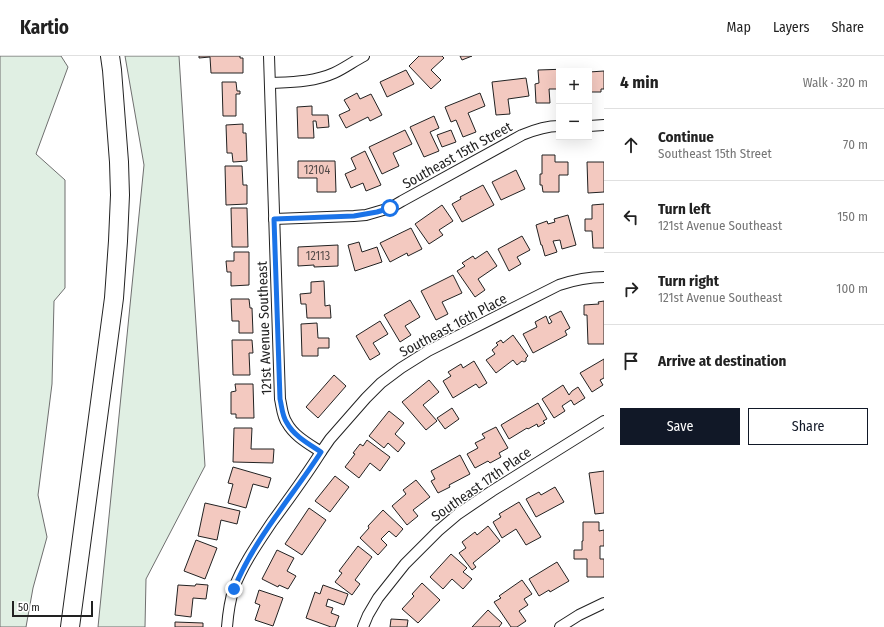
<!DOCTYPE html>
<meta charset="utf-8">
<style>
:root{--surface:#fff;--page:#f6f6f6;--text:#222;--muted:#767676;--line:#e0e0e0;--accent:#111827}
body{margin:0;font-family:"Fira Sans Condensed",sans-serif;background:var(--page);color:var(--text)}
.controls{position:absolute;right:12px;top:12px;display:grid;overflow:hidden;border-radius:0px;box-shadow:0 4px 16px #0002}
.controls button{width:36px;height:36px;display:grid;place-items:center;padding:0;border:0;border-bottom:1px solid var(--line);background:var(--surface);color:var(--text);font:20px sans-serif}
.scale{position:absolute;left:12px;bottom:10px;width:81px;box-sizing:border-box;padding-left:4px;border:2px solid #222;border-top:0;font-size:11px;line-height:14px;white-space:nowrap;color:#222;-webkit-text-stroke:3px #fff;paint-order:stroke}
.stop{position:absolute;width:12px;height:12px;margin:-9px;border:3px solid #1a73e8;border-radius:50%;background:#fff}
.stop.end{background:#1a73e8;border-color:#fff;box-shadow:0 1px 4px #0008}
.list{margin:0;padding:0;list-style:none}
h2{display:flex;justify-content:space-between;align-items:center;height:52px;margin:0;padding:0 16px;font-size:17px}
h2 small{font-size:13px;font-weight:400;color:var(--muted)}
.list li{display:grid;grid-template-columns:26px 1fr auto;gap:12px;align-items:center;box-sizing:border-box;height:72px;padding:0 16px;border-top:1px solid var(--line)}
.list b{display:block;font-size:15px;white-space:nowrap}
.list p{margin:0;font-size:13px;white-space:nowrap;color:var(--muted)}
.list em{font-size:13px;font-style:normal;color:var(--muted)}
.actions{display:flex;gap:8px;padding:12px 16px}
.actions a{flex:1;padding:9px 0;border:1px solid var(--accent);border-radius:0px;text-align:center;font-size:14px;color:var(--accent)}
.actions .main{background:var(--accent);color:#fff}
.icon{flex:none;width:22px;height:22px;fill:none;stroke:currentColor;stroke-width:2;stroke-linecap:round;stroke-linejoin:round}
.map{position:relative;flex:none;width:604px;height:571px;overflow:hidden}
header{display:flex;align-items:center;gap:24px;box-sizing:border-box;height:56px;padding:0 20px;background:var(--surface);border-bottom:1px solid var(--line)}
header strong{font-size:19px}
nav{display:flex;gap:22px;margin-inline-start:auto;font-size:14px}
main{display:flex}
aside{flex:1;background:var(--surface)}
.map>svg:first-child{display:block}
.green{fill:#e0efe3;stroke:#6f6f6f}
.building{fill:#f3c9c0;stroke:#222}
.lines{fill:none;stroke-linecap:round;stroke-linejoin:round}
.minor-casing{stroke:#222;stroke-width:12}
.motorway-casing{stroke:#222;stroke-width:20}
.minor{stroke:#fff;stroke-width:10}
.motorway{stroke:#fff;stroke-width:18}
.route{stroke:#1a73e8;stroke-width:5}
.labels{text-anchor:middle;stroke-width:3;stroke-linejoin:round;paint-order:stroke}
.number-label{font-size:12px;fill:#564c4a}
.street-label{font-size:14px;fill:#222;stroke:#fff}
</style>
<header>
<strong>Kartio</strong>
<nav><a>Map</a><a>Layers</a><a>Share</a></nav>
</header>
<main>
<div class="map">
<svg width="604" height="571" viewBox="0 0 604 571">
<rect width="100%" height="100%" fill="#fff"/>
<g class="green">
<polygon points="0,0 61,0 68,11 36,98 65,124 65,232 54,245 52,328 38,439 47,481 33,532 26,571 0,571"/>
<polygon points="125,0 179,0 205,410 146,523 145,571 98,571 144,109"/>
</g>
<g class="building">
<polygon points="199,0 240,0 240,2 243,2 243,17 211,17 210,1 199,2"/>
<polygon points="419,0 442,0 444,2 431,14 441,24 431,33 409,10"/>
<polygon points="460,0 472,0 462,4"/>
<polygon points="568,13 568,15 559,15 559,33 549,33 550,47 536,47 535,28 539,27 538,14"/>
<polygon points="406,14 414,28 387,41 380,26"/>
<polygon points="604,15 604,33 601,33 601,36 589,36 589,16"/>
<polygon points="526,22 529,40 508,43 510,58 496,59 492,26"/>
<polygon points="222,26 236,26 237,35 240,35 240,38 236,38 236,60 223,60"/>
<polygon points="357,37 360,43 371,38 382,59 370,65 368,61 346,72 339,59 350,54 344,44"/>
<polygon points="480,37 485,50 468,57 476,76 463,81 456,64 451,66 445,51"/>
<polygon points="312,50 312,59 328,59 329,71 317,72 316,65 313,65 314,82 298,82 297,51"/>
<polygon points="434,60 439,72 430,76 439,95 424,101 410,71"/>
<polygon points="243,68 243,77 246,77 247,105 233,106 232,97 227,97 226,69"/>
<polygon points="405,74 412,88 393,97 399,110 382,118 369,91"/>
<polygon points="451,74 456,86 442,91 437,79"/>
<polygon points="365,95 381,129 366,135 363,127 351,132 345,118 356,113 351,102"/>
<polygon points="542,99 555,99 555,106 568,106 568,119 559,119 559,136 543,136 542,129 540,129 540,118 542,118"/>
<polygon points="298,105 335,105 336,136 317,136 317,122 298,122"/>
<polygon points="587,106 604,106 604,136 588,137"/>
<polygon points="225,110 242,110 243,129 247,129 247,148 226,149"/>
<polygon points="516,114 525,133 501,144 492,126"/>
<polygon points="483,129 494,149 462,166 452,148 461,143 460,141"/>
<polygon points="604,148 604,192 593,192 592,175 585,175 585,163 592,163 592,149"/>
<polygon points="442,149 453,165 439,174 443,179 429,188 415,168"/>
<polygon points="231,152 247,152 248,191 232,191"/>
<polygon points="568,159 576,189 562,193 560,184 553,185 557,196 545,200 542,189 541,189 536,169 547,165 548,168 555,166 554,163"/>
<polygon points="411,172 422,193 408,200 407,197 390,206 380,187"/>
<polygon points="522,180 530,194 517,201 521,208 509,215 498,193"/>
<polygon points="359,186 362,196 377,191 382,206 355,215 348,189"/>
<polygon points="338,189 338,210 314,211 314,209 298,210 298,191"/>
<polygon points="487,195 497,210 478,223 485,234 475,241 457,215 465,210 462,207 473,200 475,203"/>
<polygon points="234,196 249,196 249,229 231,230 231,216 227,216 226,205 234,205"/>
<polygon points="453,219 462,237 442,246 448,258 436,264 421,235"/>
<polygon points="324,225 325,250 330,249 331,262 307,262 306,248 301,248 300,238 311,237 311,226"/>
<polygon points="231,243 249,243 250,252 252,252 253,277 239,277 239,265 232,265"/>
<polygon points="410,244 420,261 405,270 411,279 400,286 384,259"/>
<polygon points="604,245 604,288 588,288 587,259 584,259 584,249 599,248 598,246"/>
<polygon points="561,255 570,272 565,275 567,279 533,297 523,278 537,271 535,266 546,260 549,268 552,266 549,261"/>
<polygon points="380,265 388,278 373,287 380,298 370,304 356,280"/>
<polygon points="317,267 318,282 329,282 329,292 318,292 318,300 302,300 301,268"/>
<polygon points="513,279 528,300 526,302 526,305 524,306 522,305 517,309 513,304 496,317 486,304 495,298 492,294 498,289 496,287 501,284 503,287"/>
<polygon points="232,284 252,284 253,297 249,297 250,319 233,319"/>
<polygon points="604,303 604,322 600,324 603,329 592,336 580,317"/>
<polygon points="474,305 487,327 479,332 476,328 453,342 443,325 451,320 448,316 461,308 463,312"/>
<polygon points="334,319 346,330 318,362 306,351"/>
<polygon points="429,324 439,336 423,349 437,365 426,374 402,346"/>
<polygon points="235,328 253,328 254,362 236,362 236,358 231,358 231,336 236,335"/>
<polygon points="563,329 569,339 572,335 578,331 585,342 574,349 571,344 562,350 565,355 554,362 542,343"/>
<polygon points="538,347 547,363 543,365 545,367 538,371 537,368 528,373 527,372 509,383 501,369"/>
<polygon points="452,352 459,363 445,373 437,362"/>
<polygon points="389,355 404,367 395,378 405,387 398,396 388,387 384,392 369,380"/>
<polygon points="496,371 508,392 499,397 501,401 490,407 488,405 475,412 467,398 478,392 475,387 485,382 482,378"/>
<polygon points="234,372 252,372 251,393 274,393 273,407 233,406"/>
<polygon points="367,384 390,401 380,415 370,407 359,422 345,411 355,398 353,397 360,388 363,390"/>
<polygon points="460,399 470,418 449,429 450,431 438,437 431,425 435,423 431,415"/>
<polygon points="233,411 271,422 268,432 253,428 246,452 228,447 233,428 228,427"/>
<polygon points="604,415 604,457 595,458 589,417"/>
<polygon points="335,420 349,431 330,456 315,445"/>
<polygon points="416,424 430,441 413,454 418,460 407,469 392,450 406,438 403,434"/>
<polygon points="555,431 564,446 536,461 526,443 539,436 541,439"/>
<polygon points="519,446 541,481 526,489 516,473 502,482 493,466 501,461 499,458"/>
<polygon points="205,447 240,455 237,468 221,464 217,484 198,480"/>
<polygon points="309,452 326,464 302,499 285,488"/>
<polygon points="383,454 403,473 396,481 389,475 381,483 387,489 378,499 360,482 369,472 368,470"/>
<polygon points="583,466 599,466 599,475 604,474 604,490 600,490 600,503 604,503 604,521 587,521 587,503 574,503 574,494 582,494 582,485 583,485"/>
<polygon points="488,470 500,485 473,507 476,511 472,514 459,497 466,492 462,486 475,476 477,479"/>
<polygon points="196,484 217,492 205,523 184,515"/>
<polygon points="358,490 372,501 355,524 360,528 352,539 335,526 342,517 339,515"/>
<polygon points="277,494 294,502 287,515 296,520 288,533 279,529 278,531 262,523"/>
<polygon points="451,498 467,512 463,516 472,523 463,533 452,523 443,533 430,521"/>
<polygon points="557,506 569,525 550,536 549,534 539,540 529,523"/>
<polygon points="522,524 532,538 524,543 528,549 519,555 526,565 517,571 511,571 494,546 501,542 499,540"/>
<polygon points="422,527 440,544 418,567 402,553 414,540 412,538"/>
<polygon points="196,528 208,529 206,543 193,542 191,561 175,559 178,529 195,530"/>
<polygon points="323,529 348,538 344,549 328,543 326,550 333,552 331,557 339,560 335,571 331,571 306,562 315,536 320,538"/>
<polygon points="259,534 283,542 273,570 255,564 260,549 255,547"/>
<polygon points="488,554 502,567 499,571 472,571"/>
<polygon points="391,563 408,564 407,571 390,571"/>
<polygon points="175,566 203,567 203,571 175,571"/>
</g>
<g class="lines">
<g class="minor-casing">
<g id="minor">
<path d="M270,27C292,26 314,26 334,17C345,12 354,5 364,0"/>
<polyline points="589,70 604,69"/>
<path d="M274,163L354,160L366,159L390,152L402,145L522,79C534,74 546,70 559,70"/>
<path d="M321,396L330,383L366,342L381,327L401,312L428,295L559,229C574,224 588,221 604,221"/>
<path d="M227,571C228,558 230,544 234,532C243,508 258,487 272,466C289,443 306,420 321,396C309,388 294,380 287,367C282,360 282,351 280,343L269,0"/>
<polyline points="363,571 368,559 378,542 405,508 438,475 458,458 492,435 604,365"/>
<polyline points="560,571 579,559 604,547"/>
</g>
</g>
<g class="motorway-casing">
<polyline id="motorway" points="70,571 114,242 118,185 120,139 119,106 112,14 110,0"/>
</g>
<use href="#minor" class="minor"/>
<use href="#motorway" class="motorway"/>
</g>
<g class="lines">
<path class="route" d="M234,533C254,483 292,441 321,396C309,388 294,380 287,367C282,360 282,351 280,343L274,163L354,160L377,156L390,152"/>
</g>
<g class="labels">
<g class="number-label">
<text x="317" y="118">12104</text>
<text x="318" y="204">12113</text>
</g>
<g class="street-label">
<text transform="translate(457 99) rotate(-29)" y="5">Southeast 15th Street</text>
<text transform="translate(453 269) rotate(-28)" y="5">Southeast 16th Place</text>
<text transform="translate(264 272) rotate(-92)" y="5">121st Avenue Southeast</text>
<text transform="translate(481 428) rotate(-35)" y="5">Southeast 17th Place</text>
</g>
</g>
</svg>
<div class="controls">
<button>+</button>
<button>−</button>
</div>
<div class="scale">50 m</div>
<div class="stop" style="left:390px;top:152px"></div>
<div class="stop end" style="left:234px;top:533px"></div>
</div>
<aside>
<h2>4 min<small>Walk · 320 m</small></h2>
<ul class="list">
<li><svg class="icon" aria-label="ahead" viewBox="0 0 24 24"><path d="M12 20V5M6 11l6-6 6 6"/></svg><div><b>Continue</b><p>Southeast 15th Street</p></div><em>70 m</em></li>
<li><svg class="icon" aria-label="left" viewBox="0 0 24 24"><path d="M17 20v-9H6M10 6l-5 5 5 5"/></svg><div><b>Turn left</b><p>121st Avenue Southeast</p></div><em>150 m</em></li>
<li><svg class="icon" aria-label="right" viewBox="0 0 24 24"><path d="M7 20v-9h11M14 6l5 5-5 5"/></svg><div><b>Turn right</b><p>121st Avenue Southeast</p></div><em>100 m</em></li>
<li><svg class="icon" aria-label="arrive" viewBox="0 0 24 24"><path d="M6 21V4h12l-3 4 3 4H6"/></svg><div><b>Arrive at destination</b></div></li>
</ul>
<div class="actions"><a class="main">Save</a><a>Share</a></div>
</aside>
</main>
